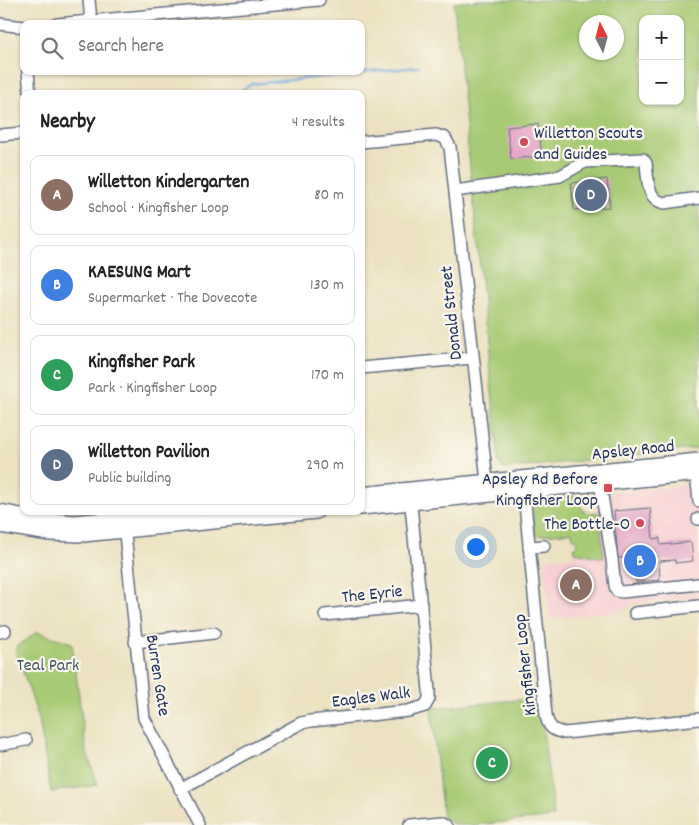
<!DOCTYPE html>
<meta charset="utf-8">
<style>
:root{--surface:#fff;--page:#f2f2f2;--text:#222;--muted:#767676;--line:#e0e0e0;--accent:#7c3aed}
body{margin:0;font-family:Dekko,sans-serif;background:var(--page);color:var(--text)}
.controls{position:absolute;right:15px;top:15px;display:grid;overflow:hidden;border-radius:10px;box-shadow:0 1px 4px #0004}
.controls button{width:45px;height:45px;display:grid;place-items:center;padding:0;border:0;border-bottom:1px solid var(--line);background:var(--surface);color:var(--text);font:25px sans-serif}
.compass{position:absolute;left:579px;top:15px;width:45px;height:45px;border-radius:50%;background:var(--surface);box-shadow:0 1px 4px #0004;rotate:354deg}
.you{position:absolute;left:475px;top:546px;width:18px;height:18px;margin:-12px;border:4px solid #fff;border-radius:50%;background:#1a73e8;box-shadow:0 0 0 8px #1a73e833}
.badge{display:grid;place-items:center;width:32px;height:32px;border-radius:50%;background:var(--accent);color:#fff;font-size:16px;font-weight:700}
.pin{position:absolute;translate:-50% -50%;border:2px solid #fff;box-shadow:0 1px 5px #0006}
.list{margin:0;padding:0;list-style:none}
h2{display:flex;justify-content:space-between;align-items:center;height:65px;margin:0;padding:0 20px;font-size:21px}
h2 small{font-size:16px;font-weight:400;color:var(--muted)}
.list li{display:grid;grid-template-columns:32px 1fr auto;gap:15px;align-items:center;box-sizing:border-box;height:80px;margin:0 10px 10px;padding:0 10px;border:1px solid var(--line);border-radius:10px}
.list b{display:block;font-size:19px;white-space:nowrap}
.list p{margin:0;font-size:16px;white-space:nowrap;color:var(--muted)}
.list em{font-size:16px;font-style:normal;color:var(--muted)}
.icon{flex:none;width:28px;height:28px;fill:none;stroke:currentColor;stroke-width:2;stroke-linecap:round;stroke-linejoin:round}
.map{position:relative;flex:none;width:699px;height:825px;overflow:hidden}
.search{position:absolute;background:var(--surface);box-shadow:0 1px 4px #0004;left:20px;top:20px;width:345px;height:55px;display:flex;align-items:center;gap:12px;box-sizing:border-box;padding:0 18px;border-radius:10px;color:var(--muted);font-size:19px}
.panel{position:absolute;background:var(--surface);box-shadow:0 1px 4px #0004;left:20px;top:90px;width:345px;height:425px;border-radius:10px}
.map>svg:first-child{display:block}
.built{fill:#f7cfd2}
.green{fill:#a7ca74;stroke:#617c69;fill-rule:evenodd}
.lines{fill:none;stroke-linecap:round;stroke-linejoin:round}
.stream{stroke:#6ba5db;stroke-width:2.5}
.building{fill:#e4a5c8}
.minor-casing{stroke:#646e81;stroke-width:14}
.major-casing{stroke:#646e81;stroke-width:18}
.minor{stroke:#fff;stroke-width:11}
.major{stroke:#fff;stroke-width:15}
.poi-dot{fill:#d1495b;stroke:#fbf7ec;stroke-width:2}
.labels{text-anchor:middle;stroke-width:4.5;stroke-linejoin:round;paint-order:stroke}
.poi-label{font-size:18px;fill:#1b2f5e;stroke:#fbf7ec;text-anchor:end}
.street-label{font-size:18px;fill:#1b2f5e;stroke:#fbf7ec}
.park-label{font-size:18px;fill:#3e5664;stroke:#fbf7ec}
</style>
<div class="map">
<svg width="699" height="825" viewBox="0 0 699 825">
<rect width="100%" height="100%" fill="#fbf7ec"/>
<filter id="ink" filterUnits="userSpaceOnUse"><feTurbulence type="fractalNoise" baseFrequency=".02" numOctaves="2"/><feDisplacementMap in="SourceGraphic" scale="10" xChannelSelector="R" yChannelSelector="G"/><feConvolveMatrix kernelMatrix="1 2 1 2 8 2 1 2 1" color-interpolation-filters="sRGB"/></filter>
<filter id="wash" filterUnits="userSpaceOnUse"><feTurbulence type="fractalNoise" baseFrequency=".0096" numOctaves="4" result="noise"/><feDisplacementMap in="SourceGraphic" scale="20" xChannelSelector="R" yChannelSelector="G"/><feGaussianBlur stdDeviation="1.12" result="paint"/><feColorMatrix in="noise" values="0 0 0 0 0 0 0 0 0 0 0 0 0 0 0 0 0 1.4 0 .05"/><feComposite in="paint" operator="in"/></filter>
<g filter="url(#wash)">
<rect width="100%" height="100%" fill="#ece2c1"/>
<polygon class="built" points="699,484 699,597 631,604 627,610 550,619 544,559 575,556 575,552 603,557 597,493"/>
<g class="green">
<path d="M480,0H699V448L504,469L499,464L454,3ZM643,19H680V101H643ZM586,22H616V52H586Z"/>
<polygon points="574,496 584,512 599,513 604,558 575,552 574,547 577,546 576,539 573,539 572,532 535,536 532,506 533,502 536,499"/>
<polygon points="37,632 72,643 86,750 98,785 51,792 39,719 15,648"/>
<polygon points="539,698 554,817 474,825 456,825 443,818 431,708"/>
</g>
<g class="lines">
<polyline class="stream" points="241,94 242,90 252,84 418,67"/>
</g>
<g id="blocks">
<g class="building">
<polygon points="538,124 542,156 511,159 507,127"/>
<polygon points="607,179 610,207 574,210 571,183"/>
<polygon points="650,508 653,539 660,538 660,545 691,542 693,561 675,563 675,560 659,561 660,580 636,582 634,557 618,558 614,511"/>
</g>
</g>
</g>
<g filter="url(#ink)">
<use href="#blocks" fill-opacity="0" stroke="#646e81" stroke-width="1"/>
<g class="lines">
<g class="minor-casing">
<g id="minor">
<polyline points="89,0 91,21"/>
<polyline points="0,24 24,27"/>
<polyline points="57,24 319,0"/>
<polyline points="28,71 30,94"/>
<polyline points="0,135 24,133"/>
<polyline points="361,142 436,135 445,138 450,147 488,490"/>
<path d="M455,191L560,176L585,162L643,159L646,163C648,178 646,199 664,203L699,198"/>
<polyline points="361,368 472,358"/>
<polyline points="696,473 699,501"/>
<polyline points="600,483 612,559 615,586 617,591 622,592 699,584"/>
<path d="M523,484L546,715C548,727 553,731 565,733L699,719"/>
<polyline points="698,519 699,519"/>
<polyline points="124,524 144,718 200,825"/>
<polyline points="529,547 544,546"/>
<polyline points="635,613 699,606"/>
<polyline points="325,615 421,605"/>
<polyline points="0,632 5,631"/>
<polyline points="135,642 214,633"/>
<polyline points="0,745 26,740"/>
<polyline points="180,789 301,723 311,721 408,711 425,706 429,699 429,690 410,495"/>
<polyline points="409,825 442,822 449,825"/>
</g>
</g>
<g class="major-casing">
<g id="major">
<polyline points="361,495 699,461"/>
<polyline points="361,507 699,473"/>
<polyline points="0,512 36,519 74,523 198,511"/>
<polyline points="0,525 50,533 83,534 316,511"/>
</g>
</g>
<use href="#minor" class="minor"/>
<use href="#major" class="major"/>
</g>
</g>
<g class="poi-dot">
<circle cx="524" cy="142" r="5"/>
<rect x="603" y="483" width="10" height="10" rx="2.5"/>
<circle cx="640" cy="523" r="5"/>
</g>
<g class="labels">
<g class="poi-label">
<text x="534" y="138" text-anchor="start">Willetton Scouts<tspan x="534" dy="21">and Guides</tspan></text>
<text x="598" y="484">Apsley Rd Before<tspan x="598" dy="21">Kingfisher Loop</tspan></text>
<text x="630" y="529">The Bottle-O</text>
</g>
<g class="street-label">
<text transform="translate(450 313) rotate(-96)" y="6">Donald Street</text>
<text transform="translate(633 449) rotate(-6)" y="6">Apsley Road</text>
<text transform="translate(372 593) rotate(-6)" y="6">The Eyrie</text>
<text transform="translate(524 665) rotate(-96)" y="6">Kingfisher Loop</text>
<text transform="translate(159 675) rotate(81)" y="6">Burren Gate</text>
<text transform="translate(371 696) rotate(-7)" y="6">Eagles Walk</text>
</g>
<g class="park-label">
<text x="48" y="670">Teal Park</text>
</g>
</g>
</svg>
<div class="controls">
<button>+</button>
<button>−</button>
</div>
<svg class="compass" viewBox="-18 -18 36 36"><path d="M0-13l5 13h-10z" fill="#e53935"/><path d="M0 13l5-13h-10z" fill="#767676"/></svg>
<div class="you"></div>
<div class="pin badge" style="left:576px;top:585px;background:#8d6e63">A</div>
<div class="pin badge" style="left:640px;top:561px;background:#3f7fe0">B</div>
<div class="pin badge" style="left:492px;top:763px;background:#2e9e5b">C</div>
<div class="pin badge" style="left:591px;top:195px;background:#5c6f8a">D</div>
<div class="search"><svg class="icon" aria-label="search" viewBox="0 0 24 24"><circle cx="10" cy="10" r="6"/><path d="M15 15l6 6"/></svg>Search here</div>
<section class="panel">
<h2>Nearby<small>4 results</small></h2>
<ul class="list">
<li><span class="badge" style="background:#8d6e63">A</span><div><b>Willetton Kindergarten</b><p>School · Kingfisher Loop</p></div><em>80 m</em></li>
<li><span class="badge" style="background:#3f7fe0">B</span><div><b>KAESUNG Mart</b><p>Supermarket · The Dovecote</p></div><em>130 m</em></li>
<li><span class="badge" style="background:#2e9e5b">C</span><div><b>Kingfisher Park</b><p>Park · Kingfisher Loop</p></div><em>170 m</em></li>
<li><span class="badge" style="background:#5c6f8a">D</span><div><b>Willetton Pavilion</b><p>Public building</p></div><em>290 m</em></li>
</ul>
</section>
</div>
